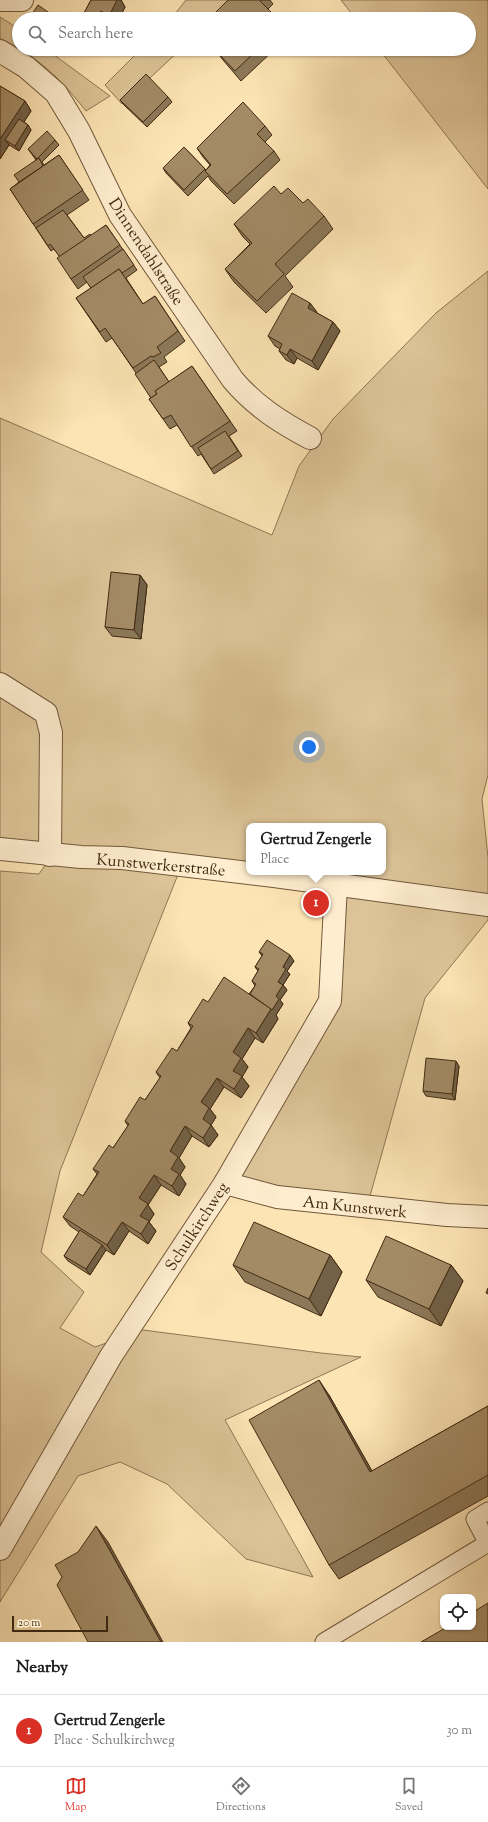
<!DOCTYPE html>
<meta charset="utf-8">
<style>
:root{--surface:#fff;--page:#f2f2f2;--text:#222;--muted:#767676;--line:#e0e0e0;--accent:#d93025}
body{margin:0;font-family:"Sorts Mill Goudy",serif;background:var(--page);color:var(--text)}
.controls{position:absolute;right:12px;bottom:12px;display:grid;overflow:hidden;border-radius:8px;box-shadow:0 1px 3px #0004}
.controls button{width:36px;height:36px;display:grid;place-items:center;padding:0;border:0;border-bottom:1px solid var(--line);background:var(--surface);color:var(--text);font:20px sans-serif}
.scale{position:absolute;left:12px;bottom:10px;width:96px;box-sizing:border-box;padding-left:4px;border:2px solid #412a11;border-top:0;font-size:11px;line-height:14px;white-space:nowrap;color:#412a11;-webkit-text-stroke:3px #feedce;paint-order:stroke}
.you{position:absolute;left:309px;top:747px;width:14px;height:14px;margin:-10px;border:3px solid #fff;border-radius:50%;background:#1a73e8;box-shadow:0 0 0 6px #1a73e833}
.badge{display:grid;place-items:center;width:26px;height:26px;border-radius:50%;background:var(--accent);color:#fff;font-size:13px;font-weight:700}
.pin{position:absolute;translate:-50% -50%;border:2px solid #fff;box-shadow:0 1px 4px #0006}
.popup{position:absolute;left:246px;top:823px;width:140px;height:52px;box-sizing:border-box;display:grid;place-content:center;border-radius:8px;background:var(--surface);filter:drop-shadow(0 1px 3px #0005);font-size:13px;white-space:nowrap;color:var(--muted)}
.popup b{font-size:15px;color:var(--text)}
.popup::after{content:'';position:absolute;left:50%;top:100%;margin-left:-8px;border:8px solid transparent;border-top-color:var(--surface)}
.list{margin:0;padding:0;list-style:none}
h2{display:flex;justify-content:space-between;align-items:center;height:52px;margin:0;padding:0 16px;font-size:17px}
h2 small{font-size:13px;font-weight:400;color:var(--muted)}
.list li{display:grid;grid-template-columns:26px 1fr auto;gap:12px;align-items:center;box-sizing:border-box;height:72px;padding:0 16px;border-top:1px solid var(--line)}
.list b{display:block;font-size:15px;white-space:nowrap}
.list p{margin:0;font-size:13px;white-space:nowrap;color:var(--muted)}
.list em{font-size:13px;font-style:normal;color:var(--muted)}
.icon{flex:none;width:22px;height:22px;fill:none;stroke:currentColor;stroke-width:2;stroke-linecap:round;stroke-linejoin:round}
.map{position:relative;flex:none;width:488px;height:1642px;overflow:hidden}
.search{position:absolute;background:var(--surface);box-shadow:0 1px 3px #0004;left:12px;right:12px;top:12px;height:44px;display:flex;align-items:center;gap:10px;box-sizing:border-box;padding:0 14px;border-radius:22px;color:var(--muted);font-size:15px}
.sheet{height:124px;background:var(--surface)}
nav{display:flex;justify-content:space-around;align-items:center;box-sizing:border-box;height:56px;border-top:1px solid var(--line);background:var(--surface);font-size:11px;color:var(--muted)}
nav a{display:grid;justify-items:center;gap:2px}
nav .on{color:var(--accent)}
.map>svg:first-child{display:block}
.green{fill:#ddc498;stroke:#8f7754}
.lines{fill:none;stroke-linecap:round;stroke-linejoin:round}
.lane-casing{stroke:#70583a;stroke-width:19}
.street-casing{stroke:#70583a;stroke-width:24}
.lane{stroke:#feedce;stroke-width:17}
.street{stroke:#feedce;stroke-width:22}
.wall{fill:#8c7858;stroke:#412a11}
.shaded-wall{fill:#726147;stroke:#412a11}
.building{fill:#a38b66;stroke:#412a11}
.labels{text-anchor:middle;stroke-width:4;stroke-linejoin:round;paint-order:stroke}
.street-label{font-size:16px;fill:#412a11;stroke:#feedce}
</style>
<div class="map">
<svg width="488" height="1642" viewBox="0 0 488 1642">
<rect width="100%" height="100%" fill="#fde4b4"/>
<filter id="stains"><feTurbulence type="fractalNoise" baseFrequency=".005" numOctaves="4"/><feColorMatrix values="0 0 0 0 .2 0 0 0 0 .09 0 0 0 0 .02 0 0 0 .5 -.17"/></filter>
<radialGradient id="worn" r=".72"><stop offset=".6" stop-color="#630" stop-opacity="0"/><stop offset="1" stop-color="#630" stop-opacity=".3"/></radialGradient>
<g class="green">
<polygon points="186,0 234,0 213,19 171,19"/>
<polygon points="341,0 488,0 488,189 379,49 469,49 469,19 356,19"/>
<polygon points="0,17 19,29 19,49 0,38"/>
<path d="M20,49H46L110,96L86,111C67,87 47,65 20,49Z"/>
<polygon points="141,49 181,49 122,104 105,85"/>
<polygon points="488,271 488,775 482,799 488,858 488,900 283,872 383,872 383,826 249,826 249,867 0,844 0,683 3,684 0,670 0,418 272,535 299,466 333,419 436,313"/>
<polygon points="48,861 179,872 60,1171 41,1252 84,1292 60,1328 95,1347 143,1330 321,1353 361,1357 225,1420 313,1577 246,1559 167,1484 120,1462 78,1476 0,1602 0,871 39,874"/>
<polygon points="341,890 488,906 488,920 425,998 367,1207 225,1183 331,992"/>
</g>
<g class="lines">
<g class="lane-casing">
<g id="lane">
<polyline points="488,1511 475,1519 488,1544"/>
<polyline points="324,1642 488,1543"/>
</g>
</g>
<g class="street-casing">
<g id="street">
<polyline points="0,0 22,0"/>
<path d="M0,51L26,67L56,93L79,131L120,215L233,380C255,406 280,422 310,438"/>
<polyline points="0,684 46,713 51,733 50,855"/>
<polyline points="0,849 81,857 122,858 274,876 488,905"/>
<polyline points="225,1183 277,1197 447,1215 488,1217"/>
<polyline points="0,1549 111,1356 225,1183 330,1001 336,885"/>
</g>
</g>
<use href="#lane" class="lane"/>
<use href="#street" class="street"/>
</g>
<g class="wall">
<polygon points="91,0 121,0 125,7 119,19 86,19 83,15"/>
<polygon points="228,0 270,0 273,4 268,9 276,19 209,19"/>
<polygon points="218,49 275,49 241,81 223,60 216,51"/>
<polygon points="0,86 25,101 31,111 24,122 28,125 31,130 19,151 9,145 0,159"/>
<polygon points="168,97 172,102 147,127 124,105 120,100"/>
<polygon points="265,126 272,135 265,142 274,151 280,160 234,204 211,181 208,176 188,196 166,173 163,168 184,147 206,170 210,165 203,157 197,148"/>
<polygon points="55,140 59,145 42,162 44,165 59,155 89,200 67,215 84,238 91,236 106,225 137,270 126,278 143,304 155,296 185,341 164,357 167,362 159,367 169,382 192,366 237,431 229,436 242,456 214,474 201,454 198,456 177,425 170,429 149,399 151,398 136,373 112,338 106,342 76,298 91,288 87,282 78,289 71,279 60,257 54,249 51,251 10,189 19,182 36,160 28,149"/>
<polygon points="281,194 303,203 324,216 333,229 285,276 293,287 266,313 234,282 225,269 250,244 243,237 234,224"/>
<polygon points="310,303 317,313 333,322 340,331 318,370 297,358 294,364 286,360 279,351 280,349 275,346 268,336"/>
<polygon points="140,575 147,585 141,639 112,636 105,627"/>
<polygon points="259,952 294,961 287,971 290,974 283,985 287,990 280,1000 283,1004 276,1015 278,1019 263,1043 255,1038 242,1059 248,1067 242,1077 249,1086 241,1098 224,1087 210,1109 216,1117 211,1125 218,1135 209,1147 192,1136 179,1158 185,1167 180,1175 186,1184 179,1196 161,1185 148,1205 154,1214 149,1222 156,1231 148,1244 129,1231 114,1255 106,1250 90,1275 68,1261 64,1256 79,1232 70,1226 63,1217 83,1196 97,1174 93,1169 113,1148 128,1126 125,1121 145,1100 160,1078 156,1072 177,1051 191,1028 188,1023 208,1002 249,994 255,986 252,981 258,971 255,967 262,956"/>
<polygon points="459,1066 455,1100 426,1096 423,1091"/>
<polygon points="330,1255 342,1272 321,1316 245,1282 233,1265"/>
<polygon points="451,1265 463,1281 441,1326 378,1297 366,1280"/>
<polygon points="329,1395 372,1471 488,1406 488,1496 339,1579 329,1565"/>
</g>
<g class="shaded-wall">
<polygon points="116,0 121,0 125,7 119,19 111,19 109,16"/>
<polygon points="101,11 106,19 96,19"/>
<polygon points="25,101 31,111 10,143 5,140 9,145 0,159 0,139"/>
<polygon points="28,125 31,130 19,151 15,146"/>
<polygon points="310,303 317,312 314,317 308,308"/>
<polygon points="333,322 340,331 318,370 312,361"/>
<polygon points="290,349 297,358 294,364 287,355"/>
<polygon points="140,575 147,585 141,639 134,630"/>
<polygon points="290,955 294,961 287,971 290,974 283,985 287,990 280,1000 283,1004 276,1015 278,1019 263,1043 256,1033 271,1009 276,996 278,982 283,967"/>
<polygon points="248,1028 255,1038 242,1059 248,1067 242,1077 249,1086 241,1098 234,1089 233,1052"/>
<polygon points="456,1061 459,1066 455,1100 452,1094"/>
<polygon points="217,1078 224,1087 210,1109 216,1117 211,1125 218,1135 209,1147 203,1138 203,1119 201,1102"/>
<polygon points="185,1126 192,1136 179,1158 185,1167 180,1175 186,1184 179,1196 172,1186 170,1151"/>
<polygon points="154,1175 161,1185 148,1205 154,1214 149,1222 156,1231 148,1244 141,1234 139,1198"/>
<polygon points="122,1222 129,1231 114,1255 107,1245"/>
<polygon points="102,1245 106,1250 90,1275 86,1269"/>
<polygon points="330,1255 342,1272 321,1316 309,1299"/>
<polygon points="451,1265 463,1281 441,1326 429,1309"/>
<polygon points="319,1380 329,1395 381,1487 370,1472"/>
<polygon points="96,1526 108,1542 163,1642 161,1642"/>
</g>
<g class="building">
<polygon points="91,0 117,0 109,16 101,11 96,19 91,19 83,15"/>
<polygon points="228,0 261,0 260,1 271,12 264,19 209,19"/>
<polygon points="38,5 58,19 33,19 30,17"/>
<polygon points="218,49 258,49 235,71 216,51"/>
<polygon points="146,74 168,97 143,122 120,100"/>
<polygon points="0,86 25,101 0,139"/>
<polygon points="243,102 265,126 257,134 274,151 227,194 205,171 211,165 197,148"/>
<polygon points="19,119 28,125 15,146 5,140"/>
<polygon points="47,131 55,140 37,159 28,149"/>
<polygon points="184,147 205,169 184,190 163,168"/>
<polygon points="59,155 83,190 33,224 10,189"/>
<polygon points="39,158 43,166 19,182 14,175"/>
<polygon points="274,186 281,194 288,188 303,203 308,199 324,216 275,264 284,274 257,301 225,269 252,243 234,224"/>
<polygon points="63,210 84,238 90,234 91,236 60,257 50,244 48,246 36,228"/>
<polygon points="106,225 120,245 71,279 57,258"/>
<polygon points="123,249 134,265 122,273 119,269 91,288 83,277"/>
<polygon points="119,269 143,304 155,296 178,331 157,347 161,353 153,357 151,356 133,368 105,328 100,332 76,298"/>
<polygon points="292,293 310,303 308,308 333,322 312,361 290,349 287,355 279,351 282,344 268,336"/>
<polygon points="154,360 169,382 155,391 157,394 151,398 135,374"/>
<polygon points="192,366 230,421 191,447 171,415 163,419 149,399 157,394 155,391"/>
<polygon points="225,431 238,451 211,469 198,448"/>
<polygon points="111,572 140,575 134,630 105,627"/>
<polygon points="267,940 290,955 283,967 286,969 278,982 283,985 276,996 279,999 272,1010 250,994 256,984 252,981 259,969 255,967 263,954 259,952"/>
<polygon points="224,977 271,1009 256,1033 248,1028 233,1052 241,1058 233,1071 242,1076 234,1089 217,1078 201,1102 209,1108 203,1119 211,1125 203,1138 185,1126 170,1151 178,1157 171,1169 179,1174 172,1186 154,1175 139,1198 148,1204 140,1216 149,1221 141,1234 122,1222 107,1245 63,1217 78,1193 83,1196 99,1172 93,1169 109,1145 113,1148 129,1124 125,1121 140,1097 145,1100 161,1076 156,1072 172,1048 177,1051 193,1026 188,1023 203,999 208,1002"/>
<polygon points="426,1058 456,1061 452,1094 423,1091"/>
<polygon points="254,1222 330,1255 309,1299 233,1265"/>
<polygon points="80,1230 102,1245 86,1269 64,1256"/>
<polygon points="386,1236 451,1265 429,1309 366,1280"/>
<polygon points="488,1288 488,1294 486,1293"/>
<polygon points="319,1380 370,1472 488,1406 488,1475 329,1565 249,1420"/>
<polygon points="96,1526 161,1642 88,1642 57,1585 62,1577 55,1565 78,1552"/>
<polygon points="488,1603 488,1642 421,1642 447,1627 473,1627 473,1612"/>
</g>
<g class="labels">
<g class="street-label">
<text transform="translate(147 251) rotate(57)" y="6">Dinnendahlstraße</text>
<text transform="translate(161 864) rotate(5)" y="6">Kunstwerkerstraße</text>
<text transform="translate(355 1206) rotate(6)" y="6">Am Kunstwerk</text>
<text transform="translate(196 1226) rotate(-57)" y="6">Schulkirchweg</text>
</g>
</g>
<rect width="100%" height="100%" filter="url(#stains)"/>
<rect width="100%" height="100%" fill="url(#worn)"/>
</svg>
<div class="controls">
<button><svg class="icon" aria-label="locate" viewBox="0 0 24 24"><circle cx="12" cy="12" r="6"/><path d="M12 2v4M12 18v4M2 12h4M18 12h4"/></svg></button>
</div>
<div class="scale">20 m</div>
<div class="you"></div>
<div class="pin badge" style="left:316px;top:903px">1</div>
<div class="popup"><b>Gertrud Zengerle</b>Place</div>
<div class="search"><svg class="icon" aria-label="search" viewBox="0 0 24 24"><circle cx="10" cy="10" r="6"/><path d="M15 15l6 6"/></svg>Search here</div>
</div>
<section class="sheet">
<h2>Nearby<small></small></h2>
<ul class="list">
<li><span class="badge">1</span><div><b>Gertrud Zengerle</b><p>Place · Schulkirchweg</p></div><em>30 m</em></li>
</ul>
</section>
<nav>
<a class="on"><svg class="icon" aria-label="map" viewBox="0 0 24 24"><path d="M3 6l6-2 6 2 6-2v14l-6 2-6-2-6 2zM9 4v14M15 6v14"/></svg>Map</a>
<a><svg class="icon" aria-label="directions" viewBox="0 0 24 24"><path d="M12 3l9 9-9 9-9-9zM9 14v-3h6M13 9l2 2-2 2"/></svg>Directions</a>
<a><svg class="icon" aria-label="saved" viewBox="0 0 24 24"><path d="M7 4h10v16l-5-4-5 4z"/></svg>Saved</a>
</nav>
